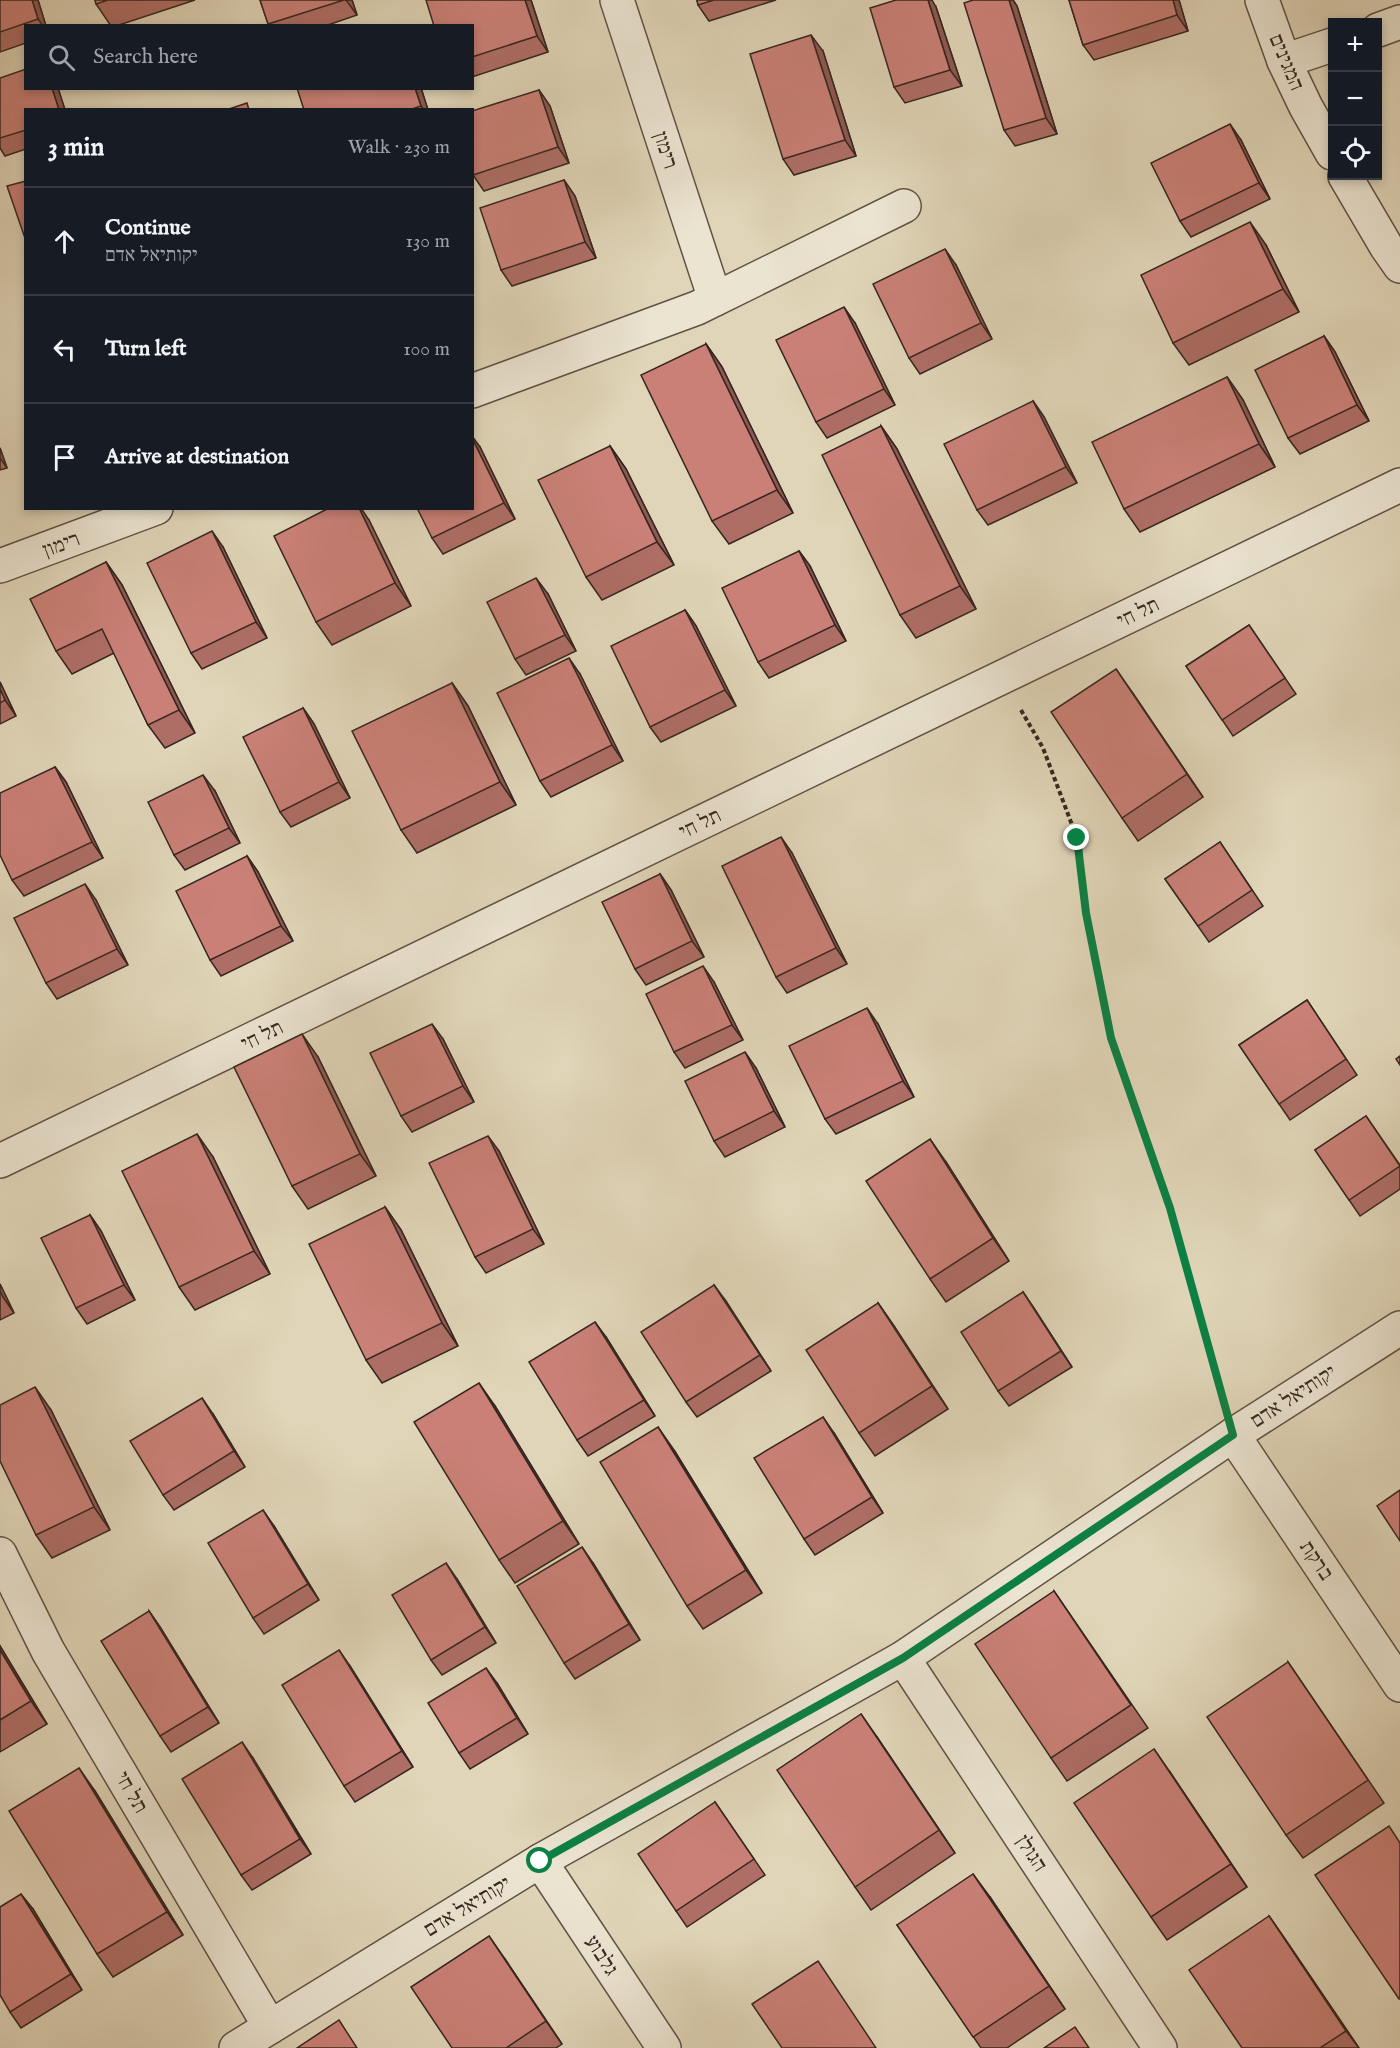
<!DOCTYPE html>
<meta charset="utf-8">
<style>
:root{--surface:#171b24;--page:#20242c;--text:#f1f3f6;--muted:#9ea1a6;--line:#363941}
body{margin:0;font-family:"IM FELL English","Frank Ruhl Libre",serif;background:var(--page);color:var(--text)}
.controls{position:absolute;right:18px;top:18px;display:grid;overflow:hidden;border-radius:0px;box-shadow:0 3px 9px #0003}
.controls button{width:54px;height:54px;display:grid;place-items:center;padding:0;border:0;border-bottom:2px solid var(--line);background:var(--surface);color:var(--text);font:30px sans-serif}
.stop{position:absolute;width:18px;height:18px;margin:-14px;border:4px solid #0b8043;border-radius:50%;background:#fff}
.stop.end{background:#0b8043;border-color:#fff;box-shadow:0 2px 6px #0008}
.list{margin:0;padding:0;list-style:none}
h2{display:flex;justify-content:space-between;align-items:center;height:78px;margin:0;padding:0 24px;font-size:26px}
h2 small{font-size:20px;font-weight:400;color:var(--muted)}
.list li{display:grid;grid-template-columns:39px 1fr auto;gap:18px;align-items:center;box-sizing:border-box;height:108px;padding:0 24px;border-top:2px solid var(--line)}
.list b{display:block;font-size:22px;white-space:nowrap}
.list p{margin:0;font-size:20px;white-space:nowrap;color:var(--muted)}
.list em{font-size:20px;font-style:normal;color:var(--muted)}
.icon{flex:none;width:33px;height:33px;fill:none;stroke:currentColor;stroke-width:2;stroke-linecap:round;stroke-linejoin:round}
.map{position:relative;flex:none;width:1400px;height:2048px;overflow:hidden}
.search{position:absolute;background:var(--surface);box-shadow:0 3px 9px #0003;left:24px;top:24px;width:450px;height:66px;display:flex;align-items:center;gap:15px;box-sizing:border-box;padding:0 21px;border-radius:0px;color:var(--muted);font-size:22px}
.panel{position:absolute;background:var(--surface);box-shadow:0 3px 9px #0003;left:24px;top:108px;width:450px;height:402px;border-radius:0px}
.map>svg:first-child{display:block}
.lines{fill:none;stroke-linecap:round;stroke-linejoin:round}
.minor-casing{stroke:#615246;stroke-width:36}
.tertiary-casing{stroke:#615246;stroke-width:36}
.path{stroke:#372620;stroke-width:4;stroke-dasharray:4.5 3;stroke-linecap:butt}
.minor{stroke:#ebe4d1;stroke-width:33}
.tertiary{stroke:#ebe4d1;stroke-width:33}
.wall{fill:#ae6e66;stroke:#372620;stroke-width:1.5}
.shaded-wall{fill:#8d5a53;stroke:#372620;stroke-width:1.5}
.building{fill:#ca8077;stroke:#372620;stroke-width:1.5}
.route{stroke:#0b8043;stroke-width:8}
.labels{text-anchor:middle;stroke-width:5;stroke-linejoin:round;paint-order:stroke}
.street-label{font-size:21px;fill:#372620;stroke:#ebe4d1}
</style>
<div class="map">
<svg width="1400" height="2048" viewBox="0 0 1400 2048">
<rect width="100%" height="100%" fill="#e0d5b8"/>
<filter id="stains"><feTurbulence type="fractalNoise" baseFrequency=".00333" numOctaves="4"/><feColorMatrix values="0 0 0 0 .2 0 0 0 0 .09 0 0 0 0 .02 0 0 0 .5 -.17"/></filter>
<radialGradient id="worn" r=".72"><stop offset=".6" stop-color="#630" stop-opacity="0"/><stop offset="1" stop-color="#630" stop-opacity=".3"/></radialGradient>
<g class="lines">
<g class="minor-casing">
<g id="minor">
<polyline points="617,0 715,299"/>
<polyline points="1378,30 1400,22"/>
<polyline points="1284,61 1332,45"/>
<polyline points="472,391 697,308 904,206"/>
<polyline points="0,566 156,508"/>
<polyline points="0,1161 1400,485"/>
<polyline points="1233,1435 1400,1685"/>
<polyline points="0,1554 48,1651 270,2027"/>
<polyline points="903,1658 1160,2048"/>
<polyline points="540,1861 664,2048"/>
</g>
</g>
<g class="tertiary-casing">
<g id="tertiary">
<polyline points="1262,0 1284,61 1306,107 1332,153"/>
<polyline points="1345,176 1386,246 1400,266"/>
<polyline points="236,2048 540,1861 903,1658 1233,1435 1400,1328"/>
</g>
</g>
<polyline class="path" points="1021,710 1043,748 1077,838 1086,913 1111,1038 1170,1208 1222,1397"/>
<use href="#minor" class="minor"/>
<use href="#tertiary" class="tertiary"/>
</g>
<g class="wall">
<polygon points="0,0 38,0 46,26 26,26 26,43 0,52"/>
<polygon points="95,0 195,0 116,26 111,26 96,4"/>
<polygon points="260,0 352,0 357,15 325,26 269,26"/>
<polygon points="531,0 548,52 472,77 472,26"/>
<polygon points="697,0 776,0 709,21 698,5"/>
<polygon points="973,0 1013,0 1017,6 1057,134 1015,146 1004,130"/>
<polygon points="1069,0 1179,0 1188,31 1094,60 1083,45"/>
<polygon points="936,7 962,86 905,103 894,87"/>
<polygon points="823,51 856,156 794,175 783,159"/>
<polygon points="0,78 26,88 58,88 65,110 26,110 26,149 5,156 0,148"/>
<polygon points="421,88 428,110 304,110"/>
<polygon points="539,90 550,106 569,163 484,191 473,175"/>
<polygon points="1241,140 1270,199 1191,237 1180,221"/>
<polygon points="564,180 575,196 596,258 512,286 501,270"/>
<polygon points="1266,245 1299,312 1189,365 1173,343"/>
<polygon points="956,265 992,339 920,374 909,358"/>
<polygon points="855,323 895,405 827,438 816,422"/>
<polygon points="1324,336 1335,352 1369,421 1300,454 1288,438"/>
<polygon points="706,344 722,367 793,513 729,544 712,521"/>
<polygon points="1227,377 1243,400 1275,467 1140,532 1124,509"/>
<polygon points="1033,401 1044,417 1077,483 988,525 977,510"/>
<polygon points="881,426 897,449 976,609 916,638 900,615"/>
<polygon points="610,446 626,469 674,565 602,600 586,577"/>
<polygon points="480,447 515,519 443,554 432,538"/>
<polygon points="0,448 7,468 0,470"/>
<polygon points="369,520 411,606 332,645 316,622"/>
<polygon points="223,547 267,638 202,669 191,653"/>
<polygon points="799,551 810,566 846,641 769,678 758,662"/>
<polygon points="106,562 122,585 195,733 165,748 148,725 114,653 72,674 56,651"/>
<polygon points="548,594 576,651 526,675 515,659"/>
<polygon points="685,610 696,626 736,706 661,742 650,727"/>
<polygon points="1249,625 1296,694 1233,736 1186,666"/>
<polygon points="580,674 623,761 551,797 540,781"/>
<polygon points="0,682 16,716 0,724"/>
<polygon points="452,683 468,706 516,805 417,853 401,830"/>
<polygon points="1132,692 1203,797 1138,841 1122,818"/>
<polygon points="303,708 314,724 350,798 291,827 280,812"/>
<polygon points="55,767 66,782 103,858 24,896 12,880"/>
<polygon points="215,791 240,843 185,870 174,855"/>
<polygon points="1220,842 1263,906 1209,942 1165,879"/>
<polygon points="792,853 847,964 787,993 776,977"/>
<polygon points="247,856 258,872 293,941 221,976 210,960"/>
<polygon points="660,874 671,890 704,957 646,985 635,969"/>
<polygon points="96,900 128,965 57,999 46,983"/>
<polygon points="714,982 743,1040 685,1068 674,1052"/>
<polygon points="1307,1000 1357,1075 1290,1120 1239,1045"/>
<polygon points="878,1024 914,1097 836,1134 825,1119"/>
<polygon points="443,1039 474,1102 412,1132 401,1116"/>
<polygon points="318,1057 376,1176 308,1209 292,1186"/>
<polygon points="756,1068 785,1127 725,1157 714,1141"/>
<polygon points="1366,1116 1400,1165 1400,1189 1360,1216 1315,1150"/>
<polygon points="499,1151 544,1244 486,1273 475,1257"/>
<polygon points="213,1157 270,1274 195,1310 179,1287"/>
<polygon points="946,1162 1009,1261 946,1302 930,1279"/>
<polygon points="385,1207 401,1230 458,1346 382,1383 366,1360"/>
<polygon points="90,1215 101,1231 135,1300 87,1324 76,1308"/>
<polygon points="0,1284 14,1313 0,1320"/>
<polygon points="714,1285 771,1371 697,1417 686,1402"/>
<polygon points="1023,1292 1072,1367 1009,1406 998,1391"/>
<polygon points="878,1303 894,1326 948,1409 875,1456 859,1433"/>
<polygon points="606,1337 655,1416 588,1456 577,1440"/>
<polygon points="495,1406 579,1544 515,1583 499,1560"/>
<polygon points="51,1410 110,1530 52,1558 36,1535"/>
<polygon points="213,1414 245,1467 174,1510 163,1495"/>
<polygon points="834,1433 883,1513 815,1555 804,1539"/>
<polygon points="674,1450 762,1593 703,1629 687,1606"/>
<polygon points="274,1526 319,1600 264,1634 253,1618"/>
<polygon points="593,1563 640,1640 575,1679 564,1663"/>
<polygon points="457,1579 496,1643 442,1675 431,1660"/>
<polygon points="1054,1591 1148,1728 1067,1781 1051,1758"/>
<polygon points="149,1611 160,1627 219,1723 171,1752 160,1736"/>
<polygon points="0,1646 47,1724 0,1752"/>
<polygon points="1288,1662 1384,1803 1303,1858 1286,1835"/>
<polygon points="350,1666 413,1767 355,1802 344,1786"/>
<polygon points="497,1683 528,1734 470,1769 459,1753"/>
<polygon points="877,1737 955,1853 871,1910 855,1887"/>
<polygon points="253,1758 311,1854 252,1890 241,1875"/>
<polygon points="1170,1772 1247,1887 1167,1940 1151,1917"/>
<polygon points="95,1791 183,1935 113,1977 97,1954"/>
<polygon points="715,1802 765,1875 687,1927 676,1911"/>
<polygon points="990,1897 1065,2009 1007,2048 981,2048 897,1925"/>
<polygon points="33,1909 82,1990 21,2028 10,2012"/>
<polygon points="1269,1916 1285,1939 1359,2048 1242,2048"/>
<polygon points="505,1959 562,2044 556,2048 452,2048"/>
</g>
<g class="shaded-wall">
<polygon points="32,0 38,0 46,26 43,26 38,19"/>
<polygon points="346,0 352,0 357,15"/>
<polygon points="525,0 531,0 548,52 537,36"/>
<polygon points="928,0 932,0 936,7 962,86 950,70"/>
<polygon points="1009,0 1013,0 1017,6 1057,134 1046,118"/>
<polygon points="1173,0 1179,0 1188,31 1177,15"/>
<polygon points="811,35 823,51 856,156 845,140"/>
<polygon points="52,88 58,88 65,110 59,110"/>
<polygon points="415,88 421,88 428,110 424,110 421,106"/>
<polygon points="539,90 550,106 569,163 558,147"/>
<polygon points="1230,124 1241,140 1270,199 1259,183"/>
<polygon points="564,180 575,196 596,258 585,242"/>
<polygon points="1250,222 1266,245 1299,312 1283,289"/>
<polygon points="945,249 956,265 992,339 981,323"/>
<polygon points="844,307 855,323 895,405 884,389"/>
<polygon points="1324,336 1335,352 1369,421 1357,405"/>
<polygon points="706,344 722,367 793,513 777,490"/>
<polygon points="1227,377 1243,400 1275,467 1259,444"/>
<polygon points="1033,401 1044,417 1077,483 1066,467"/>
<polygon points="881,426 897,449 976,609 960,586"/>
<polygon points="472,436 480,447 515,519 504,503 472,438"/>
<polygon points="610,446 626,469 674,565 657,542"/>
<polygon points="0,448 7,468 0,458"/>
<polygon points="359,508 361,508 369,520 411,606 395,583"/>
<polygon points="212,531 223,547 267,638 256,622"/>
<polygon points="799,551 810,566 846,641 835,625"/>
<polygon points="106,562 122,585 195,733 179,710"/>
<polygon points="536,578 548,594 576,651 565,635"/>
<polygon points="685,610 696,626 736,706 725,690"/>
<polygon points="569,658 580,674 623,761 612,745"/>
<polygon points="1116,669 1132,692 1203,797 1187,774"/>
<polygon points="0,682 16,716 5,700 0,689"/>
<polygon points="452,683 468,706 516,805 500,782"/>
<polygon points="303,708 314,724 350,798 339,782"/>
<polygon points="55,767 66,782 103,858 92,842"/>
<polygon points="203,775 215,791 240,843 229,828"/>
<polygon points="781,837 792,853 847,964 836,948"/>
<polygon points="247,856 258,872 293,941 281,926"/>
<polygon points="660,874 671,890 704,957 692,941"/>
<polygon points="85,884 96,900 128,965 117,949"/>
<polygon points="703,966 714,982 743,1040 732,1025"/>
<polygon points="867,1008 878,1024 914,1097 903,1081"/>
<polygon points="432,1024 443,1039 474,1102 463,1086"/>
<polygon points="302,1034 318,1057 376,1176 360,1154"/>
<polygon points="745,1052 756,1068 785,1127 774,1111"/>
<polygon points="197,1134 213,1157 270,1274 254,1251"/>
<polygon points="488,1136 499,1151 544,1244 533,1229"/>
<polygon points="930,1139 946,1162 1009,1261 993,1238"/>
<polygon points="385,1207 401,1230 458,1346 442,1323"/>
<polygon points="90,1215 101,1231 135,1300 124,1285"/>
<polygon points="0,1284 14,1313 3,1297 0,1291"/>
<polygon points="714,1285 726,1301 771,1371 760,1355"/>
<polygon points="1023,1292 1034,1308 1072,1367 1061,1351"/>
<polygon points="878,1303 894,1326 948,1409 932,1386"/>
<polygon points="595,1322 606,1337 655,1416 644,1400"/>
<polygon points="479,1383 495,1406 579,1544 563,1521"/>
<polygon points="35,1387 51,1410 110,1530 94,1507"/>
<polygon points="202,1398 213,1414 245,1467 234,1451"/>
<polygon points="823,1417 834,1433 883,1513 872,1497"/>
<polygon points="658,1427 674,1450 762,1593 746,1570"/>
<polygon points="263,1510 274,1526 319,1600 308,1584"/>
<polygon points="582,1547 593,1563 640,1640 629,1624"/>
<polygon points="446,1563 457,1579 496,1643 485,1627"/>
<polygon points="149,1611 160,1627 219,1723 208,1707"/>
<polygon points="0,1646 47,1724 31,1701 0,1650"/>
<polygon points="339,1650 350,1666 413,1767 402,1751"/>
<polygon points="486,1668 497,1683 528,1734 517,1718"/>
<polygon points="861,1714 877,1737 955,1853 939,1830"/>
<polygon points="242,1742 253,1758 311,1854 300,1839"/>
<polygon points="1154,1749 1170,1772 1247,1887 1231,1864"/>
<polygon points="79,1768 95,1791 183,1935 167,1912"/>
<polygon points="973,1874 990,1897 1065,2009 1049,1986"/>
<polygon points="21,1894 33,1909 82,1990 71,1974"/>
<polygon points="1269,1916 1285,1939 1359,2048 1346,2031"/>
<polygon points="489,1936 505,1959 562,2044 546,2021"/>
</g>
<g class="building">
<polygon points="0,0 32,0 38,19 0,32"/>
<polygon points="95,0 108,0 96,4"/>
<polygon points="260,0 344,0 268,24"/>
<polygon points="426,0 525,0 537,36 472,57 472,26 434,26"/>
<polygon points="697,0 714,0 698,5"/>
<polygon points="896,0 928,0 950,70 894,87 870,8"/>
<polygon points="973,0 1009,0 1046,118 1004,130 964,3"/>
<polygon points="1069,0 1173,0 1177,15 1083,45"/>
<polygon points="811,35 845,140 783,159 750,54"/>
<polygon points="26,69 26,88 52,88 59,110 26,110 26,130 0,138 0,78"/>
<polygon points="297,88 415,88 421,106 409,110 304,110"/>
<polygon points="539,90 558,147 473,175 472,172 472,111"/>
<polygon points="247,103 249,110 226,110"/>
<polygon points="1230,124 1259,183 1180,221 1151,163"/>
<polygon points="564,180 585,242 501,270 480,208"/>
<polygon points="26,181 26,241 7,186"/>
<polygon points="1250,222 1283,289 1173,343 1141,275"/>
<polygon points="945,249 981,323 909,358 873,284"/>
<polygon points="844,307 884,389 816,422 776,340"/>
<polygon points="1324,336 1357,405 1288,438 1255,370"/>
<polygon points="706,344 777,490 712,521 641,375"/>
<polygon points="1227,377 1259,444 1124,509 1092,442"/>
<polygon points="1033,401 1066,467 977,510 944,444"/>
<polygon points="881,426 960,586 900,615 822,455"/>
<polygon points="472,438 504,503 432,538 417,508 472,508"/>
<polygon points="610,446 657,542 586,577 538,480"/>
<polygon points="329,508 359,508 395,583 316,622 274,536"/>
<polygon points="212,531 256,622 191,653 147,563"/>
<polygon points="799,551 835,625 758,662 722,588"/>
<polygon points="106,562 179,710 148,725 102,629 56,651 30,599"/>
<polygon points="536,578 565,635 515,659 487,602"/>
<polygon points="685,610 725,690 650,727 611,646"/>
<polygon points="1249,625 1285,678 1222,720 1186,666"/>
<polygon points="569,658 612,745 540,781 497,693"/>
<polygon points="1116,669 1187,774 1122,818 1051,712"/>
<polygon points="452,683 500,782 401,830 352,731"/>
<polygon points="0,689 5,700 0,703"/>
<polygon points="303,708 339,782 280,812 243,737"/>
<polygon points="55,767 92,842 12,880 0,855 0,793"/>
<polygon points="203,775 229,828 174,855 148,802"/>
<polygon points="781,837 836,948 776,977 722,866"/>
<polygon points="1220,842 1252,890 1198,926 1165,879"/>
<polygon points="247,856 281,926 210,960 176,891"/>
<polygon points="660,874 692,941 635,969 602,902"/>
<polygon points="85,884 117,949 46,983 14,918"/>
<polygon points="703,966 732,1025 674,1052 646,994"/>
<polygon points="1307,1000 1346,1059 1279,1104 1239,1045"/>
<polygon points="867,1008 903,1081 825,1119 789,1046"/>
<polygon points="432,1024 463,1086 401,1116 370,1053"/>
<polygon points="302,1034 360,1154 292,1186 234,1067"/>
<polygon points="745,1052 774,1111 714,1141 685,1081"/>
<polygon points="1400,1056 1400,1065 1396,1059"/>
<polygon points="1366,1116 1400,1166 1349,1200 1315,1150"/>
<polygon points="197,1134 254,1251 179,1287 122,1171"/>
<polygon points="488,1136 533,1229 475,1257 429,1163"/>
<polygon points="930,1139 993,1238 930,1279 866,1181"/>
<polygon points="385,1207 442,1323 366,1360 309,1244"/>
<polygon points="90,1215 124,1285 76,1308 41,1238"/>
<polygon points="714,1285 760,1355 686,1402 641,1332"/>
<polygon points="1023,1292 1061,1351 998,1391 961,1332"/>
<polygon points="878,1303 932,1386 859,1433 806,1350"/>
<polygon points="595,1322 644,1400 577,1440 529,1362"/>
<polygon points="479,1383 563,1521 499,1560 414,1422"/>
<polygon points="35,1387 94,1507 36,1535 0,1461 0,1405"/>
<polygon points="202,1398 234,1451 163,1495 130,1441"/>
<polygon points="823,1417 872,1497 804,1539 754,1458"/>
<polygon points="658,1427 746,1570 687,1606 600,1462"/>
<polygon points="1400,1490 1400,1541 1377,1506"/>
<polygon points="263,1510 308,1584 253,1618 208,1543"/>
<polygon points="582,1547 629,1624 564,1663 517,1586"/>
<polygon points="446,1563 485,1627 431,1660 392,1595"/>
<polygon points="1054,1591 1131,1705 1051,1758 975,1644"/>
<polygon points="149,1611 208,1707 160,1736 101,1641"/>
<polygon points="0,1650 31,1701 0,1720"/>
<polygon points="339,1650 402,1751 344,1786 282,1685"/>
<polygon points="1288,1662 1368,1780 1286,1835 1207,1717"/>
<polygon points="486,1668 517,1718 459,1753 428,1703"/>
<polygon points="861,1714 939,1830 855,1887 777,1770"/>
<polygon points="242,1742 300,1839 241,1875 182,1779"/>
<polygon points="1154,1749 1231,1864 1151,1917 1074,1803"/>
<polygon points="79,1768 167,1912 97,1954 9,1811"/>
<polygon points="715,1802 754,1859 676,1911 638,1854"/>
<polygon points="1389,1826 1400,1843 1400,1999 1399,1999 1315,1875"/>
<polygon points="973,1874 1049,1986 973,2037 897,1925"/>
<polygon points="21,1894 71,1974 10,2012 0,1995 0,1907"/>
<polygon points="1269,1916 1346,2031 1320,2048 1242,2048 1189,1970"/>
<polygon points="489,1936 546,2021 506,2048 452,2048 411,1987"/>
<polygon points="818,1961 876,2048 782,2048 752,2004"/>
<polygon points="339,2020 357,2048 297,2048"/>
<polygon points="1075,2027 1089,2048 1044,2048"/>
</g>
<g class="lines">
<polyline class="route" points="540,1861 903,1658 1233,1435 1170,1208 1111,1038 1086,913 1077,838"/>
</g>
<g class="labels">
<g class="street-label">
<text transform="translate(1287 62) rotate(67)" y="7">המגינים</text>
<text transform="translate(666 150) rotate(72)" y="7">רימון</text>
<text transform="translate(61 544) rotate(-20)" y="7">רימון</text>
<text transform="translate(1138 612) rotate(-26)" y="7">תל חי</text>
<text transform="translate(700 823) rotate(-26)" y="7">תל חי</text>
<text transform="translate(262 1035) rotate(-26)" y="7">תל חי</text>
<text transform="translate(1293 1396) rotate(-33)" y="7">יקותיאל אדם</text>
<text transform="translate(1317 1560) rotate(56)" y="7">ברקת</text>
<text transform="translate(132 1792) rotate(60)" y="7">תל חי</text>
<text transform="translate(1032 1853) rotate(57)" y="7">הגולן</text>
<text transform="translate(467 1906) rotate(-31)" y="7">יקותיאל אדם</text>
<text transform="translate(602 1955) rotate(57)" y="7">גלבוע</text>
</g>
</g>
<rect width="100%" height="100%" filter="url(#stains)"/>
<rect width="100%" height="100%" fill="url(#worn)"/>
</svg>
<div class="controls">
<button>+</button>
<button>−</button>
<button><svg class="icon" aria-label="locate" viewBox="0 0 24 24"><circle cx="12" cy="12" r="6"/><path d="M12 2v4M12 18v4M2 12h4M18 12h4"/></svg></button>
</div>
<div class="stop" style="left:540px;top:1861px"></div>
<div class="stop end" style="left:1077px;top:838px"></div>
<div class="search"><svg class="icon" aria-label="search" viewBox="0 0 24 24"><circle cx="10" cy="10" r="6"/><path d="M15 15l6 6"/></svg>Search here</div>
<section class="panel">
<h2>3 min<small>Walk · 230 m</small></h2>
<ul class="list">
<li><svg class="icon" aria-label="ahead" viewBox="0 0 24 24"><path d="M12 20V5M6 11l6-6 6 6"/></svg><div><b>Continue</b><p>יקותיאל אדם</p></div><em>130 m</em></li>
<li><svg class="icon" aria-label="left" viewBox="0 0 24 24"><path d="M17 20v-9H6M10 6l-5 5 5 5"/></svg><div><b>Turn left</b></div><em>100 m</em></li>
<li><svg class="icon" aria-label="arrive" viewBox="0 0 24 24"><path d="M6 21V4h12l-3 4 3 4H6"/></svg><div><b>Arrive at destination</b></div></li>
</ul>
</section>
</div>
